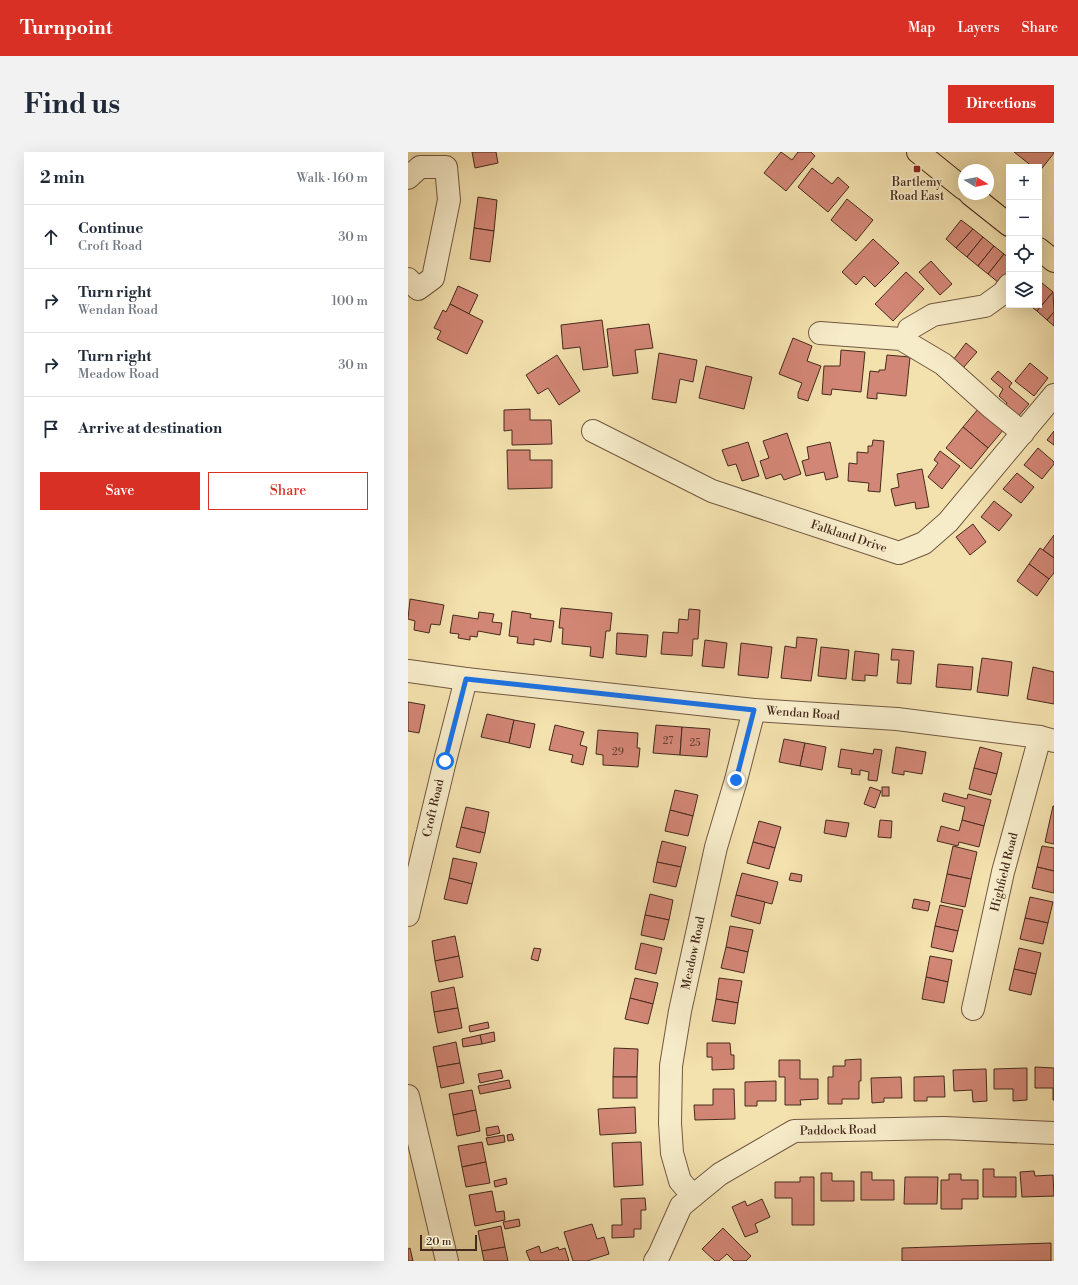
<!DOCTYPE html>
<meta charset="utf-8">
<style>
:root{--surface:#fff;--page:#f2f2f3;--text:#1f2937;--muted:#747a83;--line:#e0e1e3;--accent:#d93025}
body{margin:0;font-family:"Libre Bodoni",serif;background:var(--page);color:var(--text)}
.controls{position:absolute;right:12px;top:12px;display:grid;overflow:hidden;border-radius:0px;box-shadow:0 4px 16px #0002}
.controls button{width:36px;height:36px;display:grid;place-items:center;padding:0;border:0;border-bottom:1px solid var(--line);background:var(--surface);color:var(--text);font:20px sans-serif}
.compass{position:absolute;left:550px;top:12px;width:36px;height:36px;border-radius:50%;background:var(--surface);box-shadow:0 4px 16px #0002;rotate:100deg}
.scale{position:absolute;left:12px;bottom:10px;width:57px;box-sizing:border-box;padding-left:4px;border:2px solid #462a1d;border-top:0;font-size:11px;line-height:14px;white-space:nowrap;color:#462a1d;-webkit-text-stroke:3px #f7ecca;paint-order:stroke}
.stop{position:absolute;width:12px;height:12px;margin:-9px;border:3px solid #1a73e8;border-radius:50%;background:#fff}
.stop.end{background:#1a73e8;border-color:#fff;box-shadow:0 1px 4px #0008}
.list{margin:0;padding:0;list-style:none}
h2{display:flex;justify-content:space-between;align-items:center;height:52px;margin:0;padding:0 16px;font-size:17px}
h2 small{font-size:13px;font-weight:400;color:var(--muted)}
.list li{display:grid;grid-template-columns:26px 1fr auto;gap:12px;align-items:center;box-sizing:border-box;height:64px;padding:0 16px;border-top:1px solid var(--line)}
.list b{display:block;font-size:15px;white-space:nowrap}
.list p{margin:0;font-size:13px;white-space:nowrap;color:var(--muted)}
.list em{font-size:13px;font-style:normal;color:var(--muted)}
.actions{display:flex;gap:8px;padding:12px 16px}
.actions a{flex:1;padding:9px 0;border:1px solid var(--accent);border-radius:0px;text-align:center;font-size:14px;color:var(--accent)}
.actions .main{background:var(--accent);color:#fff}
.icon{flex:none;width:22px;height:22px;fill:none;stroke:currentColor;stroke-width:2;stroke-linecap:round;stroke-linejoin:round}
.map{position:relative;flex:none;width:646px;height:1109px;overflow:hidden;border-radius:0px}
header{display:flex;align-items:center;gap:24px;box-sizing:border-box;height:56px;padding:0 20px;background:var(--accent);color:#fff}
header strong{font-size:19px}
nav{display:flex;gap:22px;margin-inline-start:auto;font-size:14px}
.intro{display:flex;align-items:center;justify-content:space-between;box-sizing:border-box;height:96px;padding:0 24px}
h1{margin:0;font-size:28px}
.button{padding:10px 18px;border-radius:0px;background:var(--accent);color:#fff;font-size:14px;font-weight:700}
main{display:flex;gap:24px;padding:0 24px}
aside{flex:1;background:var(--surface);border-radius:0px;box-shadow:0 4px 16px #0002}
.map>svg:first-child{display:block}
.building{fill:#d28675;stroke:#462a1d}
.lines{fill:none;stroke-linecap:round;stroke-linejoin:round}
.minor-casing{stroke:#715841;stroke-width:24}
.major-casing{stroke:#462a1d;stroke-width:24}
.minor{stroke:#f7ecca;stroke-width:22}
.major{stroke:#f3e1ae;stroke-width:22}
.route{stroke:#1a73e8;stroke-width:5}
.poi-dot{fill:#8f2418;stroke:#f7ecca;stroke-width:1.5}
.labels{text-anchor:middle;stroke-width:3.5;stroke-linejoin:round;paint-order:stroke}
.number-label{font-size:10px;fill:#694133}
.poi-label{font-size:12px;fill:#462a1d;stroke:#f7ecca}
.street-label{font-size:12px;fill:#462a1d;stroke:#f7ecca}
</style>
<header>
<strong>Turnpoint</strong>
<nav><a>Map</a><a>Layers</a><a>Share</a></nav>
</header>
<div class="intro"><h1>Find us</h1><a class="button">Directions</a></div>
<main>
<aside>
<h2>2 min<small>Walk · 160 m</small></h2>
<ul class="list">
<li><svg class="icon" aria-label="ahead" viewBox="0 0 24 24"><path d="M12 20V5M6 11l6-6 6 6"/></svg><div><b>Continue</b><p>Croft Road</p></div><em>30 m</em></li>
<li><svg class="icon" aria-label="right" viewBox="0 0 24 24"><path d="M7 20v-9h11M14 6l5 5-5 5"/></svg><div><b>Turn right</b><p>Wendan Road</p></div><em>100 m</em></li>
<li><svg class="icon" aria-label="right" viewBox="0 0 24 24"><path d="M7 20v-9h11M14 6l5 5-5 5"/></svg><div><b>Turn right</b><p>Meadow Road</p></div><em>30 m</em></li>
<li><svg class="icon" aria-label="arrive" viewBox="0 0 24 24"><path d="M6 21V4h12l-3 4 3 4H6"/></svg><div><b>Arrive at destination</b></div></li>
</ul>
<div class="actions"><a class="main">Save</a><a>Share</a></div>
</aside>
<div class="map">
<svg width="646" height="1109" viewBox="0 0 646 1109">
<rect width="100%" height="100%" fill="#f3e1ae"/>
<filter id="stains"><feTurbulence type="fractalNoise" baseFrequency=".005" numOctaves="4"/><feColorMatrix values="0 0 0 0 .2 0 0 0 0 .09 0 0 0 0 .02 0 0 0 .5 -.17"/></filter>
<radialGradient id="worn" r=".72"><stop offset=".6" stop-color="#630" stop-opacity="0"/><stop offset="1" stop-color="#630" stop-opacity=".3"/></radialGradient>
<g class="building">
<polygon points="64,0 88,0 90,11 67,16"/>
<polygon points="373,0 384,8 390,0 403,0 407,4 378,39 356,21"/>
<polygon points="606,0 646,0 646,1 631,20 631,15 625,15"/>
<polygon points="404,16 424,32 430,25 441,35 420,60 390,35"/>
<polygon points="70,45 89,48 86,79 66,76"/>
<polygon points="439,47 465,68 448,89 423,68"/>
<polygon points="553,68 565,77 548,96 538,87"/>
<polygon points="66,76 86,79 82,110 62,107"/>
<polygon points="565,77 575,85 559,105 548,96"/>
<polygon points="575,85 586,94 570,114 559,105"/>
<polygon points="465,87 491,111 467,135 456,124 448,133 434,120"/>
<polygon points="586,94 596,102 580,122 570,114"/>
<polygon points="596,102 601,106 601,119 591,131 580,122"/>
<polygon points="523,109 544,132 532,143 511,120"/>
<polygon points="498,120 516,137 485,169 467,152"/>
<polygon points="634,131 645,140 629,159 621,153 631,153 631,134"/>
<polygon points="50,134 70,143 61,162 42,152"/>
<polygon points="645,140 646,160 639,168 629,159"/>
<polygon points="42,152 75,169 59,202 29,187 33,179 26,176 35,158 38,160"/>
<polygon points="646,160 646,174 639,168"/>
<polygon points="194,168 200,215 175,218 172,195 155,197 153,173"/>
<polygon points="241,172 245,196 227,198 230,221 205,224 199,177"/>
<polygon points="385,186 404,194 399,209 413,214 400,249 390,246 390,241 394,231 371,222"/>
<polygon points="558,191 569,200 555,216 545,208"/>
<polygon points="433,198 457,200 453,240 424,237 423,243 414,242 416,214 432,214"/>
<polygon points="251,201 289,208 285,230 272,227 268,251 244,247"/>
<polygon points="149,203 172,239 151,253 140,236 130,242 118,223"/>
<polygon points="479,203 502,205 498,244 469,241 469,247 459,246 462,219 471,220 471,218 477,218"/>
<polygon points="622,211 640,226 626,244 607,229"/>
<polygon points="298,214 344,225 336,257 291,246"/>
<polygon points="590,219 604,231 601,235 621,252 608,267 595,256 599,251 591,244 595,237 583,227"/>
<polygon points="571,256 596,277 580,296 555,275"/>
<polygon points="122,257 122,268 143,268 144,292 104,293 104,278 96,279 96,258"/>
<polygon points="555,275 580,296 563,317 538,296"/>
<polygon points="646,279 646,293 639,288"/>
<polygon points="379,281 393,322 376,328 373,322 358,327 352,309 361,306 355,289"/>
<polygon points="465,288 476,289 472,340 460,339 461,331 440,329 441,311 449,312 449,300 460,301 460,294 464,294"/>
<polygon points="340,290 351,324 334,329 328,312 320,314 314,298"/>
<polygon points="422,290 430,325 418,328 416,320 398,324 394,309 401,307 399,295"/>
<polygon points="630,296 646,310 646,312 634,327 616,313"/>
<polygon points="99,298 122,298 122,308 144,308 144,336 100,337"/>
<polygon points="532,299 552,314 534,337 520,325 530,311 526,308"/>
<polygon points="514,317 521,355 508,357 507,350 487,354 483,337 491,335 489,322"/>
<polygon points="609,321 626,335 613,351 595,337"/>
<polygon points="586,349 604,363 591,379 573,365"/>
<polygon points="565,372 578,390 562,403 548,385"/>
<polygon points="646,383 646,406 635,398"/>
<polygon points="632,396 646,406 646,421 641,427 621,412"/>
<polygon points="621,412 641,427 629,444 609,429"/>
<polygon points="2,447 36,453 32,473 23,472 21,481 6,478 7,469 0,467"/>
<polygon points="153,456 204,461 202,479 198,479 195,506 182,504 183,495 154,492 155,476 151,476"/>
<polygon points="281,457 292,458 290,487 285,487 284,504 253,502 255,480 270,481 271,467 280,468"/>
<polygon points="104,459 123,462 122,466 146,469 143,490 126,487 126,493 109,491 110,485 101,484"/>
<polygon points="71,460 86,462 84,470 94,471 92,483 70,479 69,485 62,484 62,488 50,486 51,482 42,481 45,463 70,467"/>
<polygon points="209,481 240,483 238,505 208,502"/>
<polygon points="389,485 409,487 403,529 373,526 377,494 388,496"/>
<polygon points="297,488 319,491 316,516 294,514"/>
<polygon points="333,491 364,495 360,526 330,523"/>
<polygon points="413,495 441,498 438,527 410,524"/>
<polygon points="484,497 506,499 503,532 489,531 491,508 483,508"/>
<polygon points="447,499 471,502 469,524 457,523 457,529 444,528"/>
<polygon points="574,506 604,510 600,544 569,540"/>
<polygon points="530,512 565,515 563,538 528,535"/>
<polygon points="625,515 646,520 646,552 619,547"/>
<polygon points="0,550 17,553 11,581 0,579"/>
<polygon points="79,562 106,568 101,591 73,585"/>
<polygon points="106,568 127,572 122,596 101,591"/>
<polygon points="147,573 176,580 172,593 179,595 175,613 163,610 165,603 141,598"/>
<polygon points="248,573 274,575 272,603 245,601"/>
<polygon points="274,575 302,577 299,605 272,603"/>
<polygon points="190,578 230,581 229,596 232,596 230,615 195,613 195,603 188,602"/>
<polygon points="376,587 397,591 392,614 371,610"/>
<polygon points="397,591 418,595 414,618 392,614"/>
<polygon points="488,595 518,600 514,622 496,619 496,623 484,621"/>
<polygon points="572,595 594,601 589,622 566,616"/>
<polygon points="433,597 465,602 466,597 474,598 469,629 460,628 461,620 452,618 452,623 443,622 444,617 430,615"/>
<polygon points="566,616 589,622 583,643 561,637"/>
<polygon points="462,635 473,639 467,656 456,652"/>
<rect x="474" y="635" width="7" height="9"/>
<polygon points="267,638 290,643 285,664 262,658"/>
<polygon points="536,641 559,647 560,642 583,648 576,674 554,668 557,655 534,649"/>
<polygon points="645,654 646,654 646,692 637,690"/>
<polygon points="58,655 81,660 77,681 53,675"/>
<polygon points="262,658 285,664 280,684 257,679"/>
<polygon points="418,668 441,671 438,685 416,681"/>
<polygon points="472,668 484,669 483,686 470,685"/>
<polygon points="554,668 576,674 571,695 551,690 550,694 529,689 533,674 551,679"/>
<polygon points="351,669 373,675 367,696 345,690"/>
<polygon points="53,675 77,681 72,701 48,695"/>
<polygon points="254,689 278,695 273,715 249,710"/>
<polygon points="345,690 367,696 361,717 339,711"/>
<polygon points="545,694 569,700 563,727 539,722"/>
<polygon points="634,694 646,696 646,719 629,715"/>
<polygon points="45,706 69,711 64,732 41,726"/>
<polygon points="249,710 273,715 268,735 245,730"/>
<polygon points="629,715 646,719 646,741 624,736"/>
<polygon points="334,721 370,730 364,752 328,743"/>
<polygon points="383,721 394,723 393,730 381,728"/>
<polygon points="539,722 563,727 557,755 533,750"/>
<polygon points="41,726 64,732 59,752 36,747"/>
<polygon points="242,742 265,748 261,768 237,763"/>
<polygon points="328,743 357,750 352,772 323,764"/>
<polygon points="622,745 645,750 640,771 617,766"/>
<polygon points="506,747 522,750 520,759 504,756"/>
<polygon points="532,753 555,758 550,779 527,774"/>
<polygon points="237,763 261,768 256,788 233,783"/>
<polygon points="617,766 640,771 635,792 612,787"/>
<polygon points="322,774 345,778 340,800 318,795"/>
<polygon points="527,774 550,779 545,800 523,795"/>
<polygon points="47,784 51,804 27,809 24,789"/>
<polygon points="233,791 254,796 248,822 227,817"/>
<polygon points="318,795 340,800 336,821 313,816"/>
<polygon points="126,796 133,797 130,809 123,807"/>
<polygon points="611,796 633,801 628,822 606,817"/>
<polygon points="51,804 55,825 31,830 27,809"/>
<polygon points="522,804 544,808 540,830 518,825"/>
<polygon points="606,817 628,822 623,843 601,838"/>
<polygon points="518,825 540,830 536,851 514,847"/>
<polygon points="227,826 250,831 245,852 222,846"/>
<polygon points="311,826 334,829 330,851 308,847"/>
<polygon points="46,835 50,856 26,860 23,840"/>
<polygon points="222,846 245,852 240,872 217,867"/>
<polygon points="308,847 330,851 327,872 304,869"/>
<polygon points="50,856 54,876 30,881 26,860"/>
<polygon points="80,870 81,876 62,880 61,874"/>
<polygon points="86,880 87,889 74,892 72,883"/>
<polygon points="72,883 74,892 55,895 54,887"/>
<polygon points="48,890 52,911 29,915 25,895"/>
<polygon points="299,891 322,891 323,903 326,903 326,917 304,918 304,905 299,905"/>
<polygon points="206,896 230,897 229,925 205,925"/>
<polygon points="453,907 453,929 451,929 451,947 434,947 434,952 420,952 420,925 425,925 425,914 437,914 437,908"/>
<polygon points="371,908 392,908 392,927 410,927 410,947 392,948 393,953 377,953 377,925 371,925"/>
<polygon points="52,911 56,931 33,936 29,915"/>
<polygon points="627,915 646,916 646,948 645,948 645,936 627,936"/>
<polygon points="619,916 619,948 605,949 605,937 586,937 586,917"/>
<polygon points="578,917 579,949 565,950 564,938 546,939 545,918"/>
<polygon points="93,918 95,926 72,931 70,922"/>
<polygon points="536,924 537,945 519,945 519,949 506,949 506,925"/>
<rect x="205" y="925" width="24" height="21"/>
<polygon points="493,925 494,946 476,946 476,950 464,951 463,926"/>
<polygon points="101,928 103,936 72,942 70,934"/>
<polygon points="368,929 368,949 349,949 349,954 337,954 337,930"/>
<polygon points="305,937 326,937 327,967 287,968 286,953 305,953"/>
<polygon points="64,938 68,958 45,963 41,942"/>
<polygon points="227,955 228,981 192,983 190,957"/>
<polygon points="68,958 72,979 49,984 45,963"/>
<polygon points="90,974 92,981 79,984 78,976"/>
<polygon points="104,982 106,988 100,989 99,983"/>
<polygon points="96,983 97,990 80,993 78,986"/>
<polygon points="74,990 78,1010 54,1015 50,994"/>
<polygon points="233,990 235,1033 206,1035 204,991"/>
<polygon points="78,1010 82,1031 58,1035 54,1015"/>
<polygon points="575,1017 586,1017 586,1025 608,1025 608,1045 575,1045"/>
<polygon points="626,1019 627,1024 645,1023 646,1044 614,1045 612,1020"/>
<polygon points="453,1020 464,1020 464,1028 486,1028 486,1048 453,1048"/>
<polygon points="413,1021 424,1021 424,1029 446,1029 446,1049 413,1049"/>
<polygon points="541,1022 553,1022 553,1028 570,1028 570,1047 554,1047 554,1057 533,1057 533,1028 541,1028"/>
<polygon points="392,1025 406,1025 406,1073 384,1073 384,1046 367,1046 367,1030 392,1030"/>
<polygon points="497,1025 530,1025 529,1052 496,1052"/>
<polygon points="98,1026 99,1032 87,1035 86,1029"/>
<polygon points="84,1039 88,1060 96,1059 97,1068 67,1074 61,1043"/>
<polygon points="237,1046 238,1058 233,1058 233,1077 226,1077 226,1085 204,1086 204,1073 214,1073 213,1047"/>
<polygon points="354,1047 362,1065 347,1072 350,1080 337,1085 324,1055 337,1049 339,1054"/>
<polygon points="111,1067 112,1074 97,1077 95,1070"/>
<polygon points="184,1072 189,1087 196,1085 201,1102 179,1109 165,1109 156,1080"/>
<polygon points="93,1074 97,1095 74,1099 70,1079"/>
<polygon points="315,1076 343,1104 338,1109 326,1109 319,1102 311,1109 307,1109 294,1097"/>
<polygon points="643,1091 643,1109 494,1109 494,1096"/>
<polygon points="131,1094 133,1101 150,1095 151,1098 157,1096 161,1109 122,1109 118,1099"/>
<polygon points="97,1095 100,1109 76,1109 74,1099"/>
<polygon points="2,1096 5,1109 0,1109 0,1097"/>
</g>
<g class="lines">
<g class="minor-casing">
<g id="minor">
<polyline points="0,26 12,15 38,15 41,48 25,126 10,137 0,127"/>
<polyline points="501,177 525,163 577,154 595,141 601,133"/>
<polyline points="412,181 493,187 535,212 584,256 615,281"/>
<polyline points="185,279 304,339 491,401 516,391 540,370 646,243"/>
<polyline points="0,519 58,527 346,558 489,567 632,585 646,589"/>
<polyline points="0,763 37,609 58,527"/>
<polyline points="565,857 595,720 632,585"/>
<polyline points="0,944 39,1109"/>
<polyline points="285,1044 272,1029 264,1001 262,971 263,914 272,859 308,695 328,628 346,558"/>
<polyline points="247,1109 251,1103 273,1054 285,1044 312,1022 386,979 536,976 646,981"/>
</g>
</g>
<g class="major-casing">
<g id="major">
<polyline points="510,0 556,37"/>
<polyline points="562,42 601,73"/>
<polyline points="631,97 646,109"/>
</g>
</g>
<use href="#minor" class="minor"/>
<use href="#major" class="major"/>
</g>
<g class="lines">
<polyline class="route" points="37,609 58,527 346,558 328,628"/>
</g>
<rect class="poi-dot" x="505" y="13" width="8" height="8" rx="2"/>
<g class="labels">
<g class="number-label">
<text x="260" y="592">27</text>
<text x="287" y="594">25</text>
<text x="210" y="603">29</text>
</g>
<g class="poi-label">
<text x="509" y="34">Bartlemy<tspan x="509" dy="14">Road East</tspan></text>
</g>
<g class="street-label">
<text transform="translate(441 384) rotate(18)" y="4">Falkland Drive</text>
<text transform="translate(395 561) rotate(4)" y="4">Wendan Road</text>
<text transform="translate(25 656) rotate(-77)" y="4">Croft Road</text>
<text transform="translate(596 720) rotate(-76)" y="4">Highfield Road</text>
<text transform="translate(285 801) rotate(-78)" y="4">Meadow Road</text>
<text transform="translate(430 978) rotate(-1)" y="4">Paddock Road</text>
</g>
</g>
<rect width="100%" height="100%" filter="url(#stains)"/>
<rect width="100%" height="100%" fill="url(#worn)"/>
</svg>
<div class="controls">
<button>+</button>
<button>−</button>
<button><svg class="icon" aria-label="locate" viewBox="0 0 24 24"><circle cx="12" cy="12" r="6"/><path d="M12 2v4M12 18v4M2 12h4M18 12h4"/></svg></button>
<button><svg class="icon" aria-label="layers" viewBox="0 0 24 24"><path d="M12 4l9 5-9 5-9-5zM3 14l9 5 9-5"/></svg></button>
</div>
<svg class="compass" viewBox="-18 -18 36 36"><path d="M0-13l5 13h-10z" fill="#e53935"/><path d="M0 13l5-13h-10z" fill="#747a83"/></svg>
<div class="scale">20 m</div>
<div class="stop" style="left:37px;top:609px"></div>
<div class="stop end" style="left:328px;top:628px"></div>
</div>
</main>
